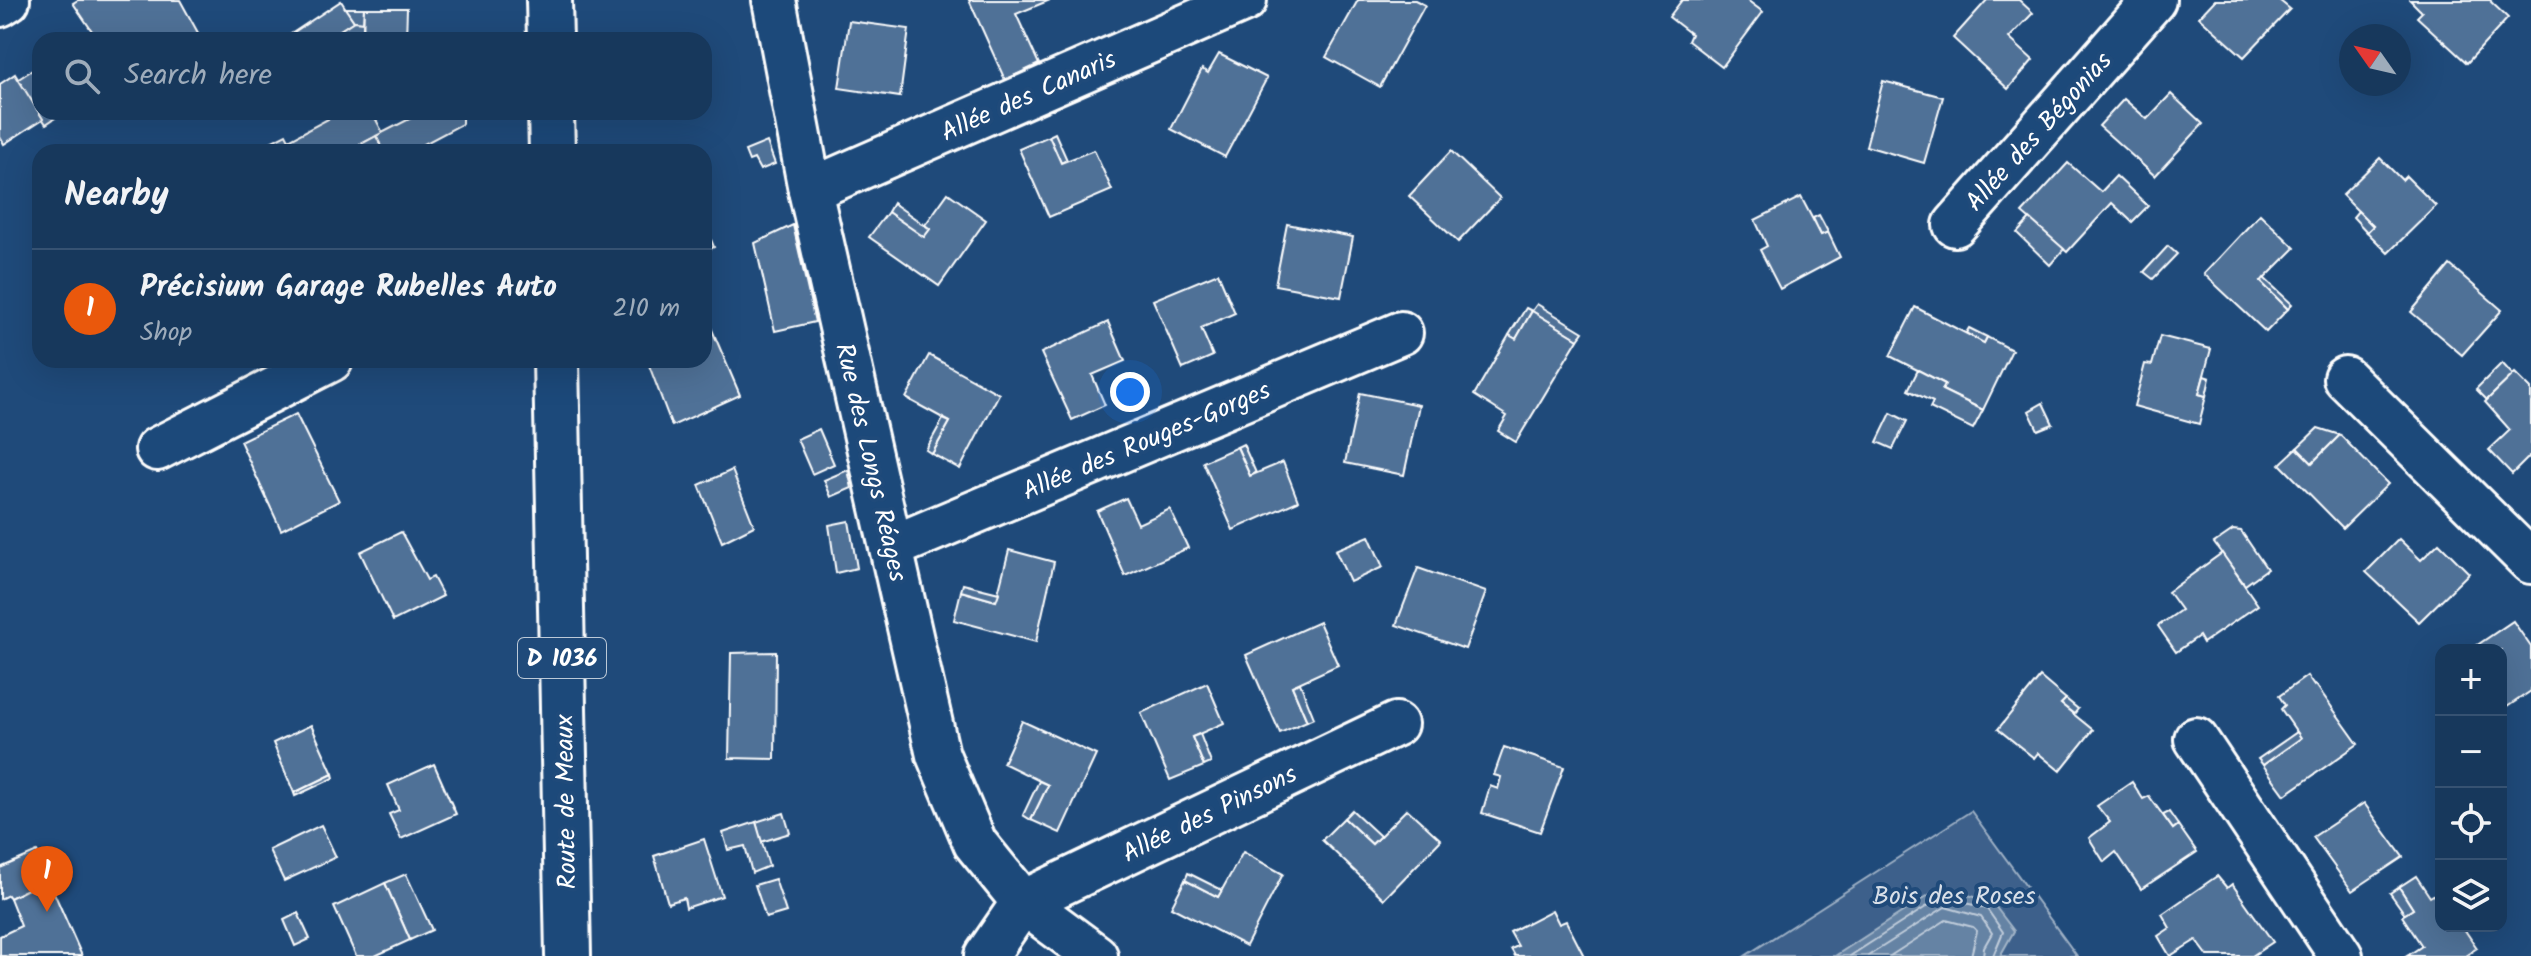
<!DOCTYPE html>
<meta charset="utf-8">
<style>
:root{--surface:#17385c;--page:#203f62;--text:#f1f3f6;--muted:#9eacbb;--line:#365272;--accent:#ea580c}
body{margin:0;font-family:Kalam,sans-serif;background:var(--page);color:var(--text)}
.controls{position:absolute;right:24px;bottom:24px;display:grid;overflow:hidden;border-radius:16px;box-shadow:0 8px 32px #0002}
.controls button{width:72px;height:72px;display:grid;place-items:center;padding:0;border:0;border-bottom:2px solid var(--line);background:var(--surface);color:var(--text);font:40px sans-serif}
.compass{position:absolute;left:2339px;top:24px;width:72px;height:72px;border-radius:50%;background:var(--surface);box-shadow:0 8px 32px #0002;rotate:304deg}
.you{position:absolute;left:1130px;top:392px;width:28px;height:28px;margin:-20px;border:6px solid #fff;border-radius:50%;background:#1a73e8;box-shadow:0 0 0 12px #1a73e833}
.badge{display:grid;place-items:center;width:52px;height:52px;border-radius:50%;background:var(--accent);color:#fff;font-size:26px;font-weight:700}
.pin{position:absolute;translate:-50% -66px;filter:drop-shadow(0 2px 4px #0008)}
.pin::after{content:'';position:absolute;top:42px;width:28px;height:24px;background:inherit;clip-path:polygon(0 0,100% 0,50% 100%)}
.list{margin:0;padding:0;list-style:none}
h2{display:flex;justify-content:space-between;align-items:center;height:104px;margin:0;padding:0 32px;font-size:34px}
h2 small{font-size:26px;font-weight:400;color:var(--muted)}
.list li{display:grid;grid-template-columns:52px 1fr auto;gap:24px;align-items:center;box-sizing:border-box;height:120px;padding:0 32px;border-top:2px solid var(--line)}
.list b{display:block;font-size:30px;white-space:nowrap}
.list p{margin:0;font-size:26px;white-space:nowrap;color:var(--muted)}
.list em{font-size:26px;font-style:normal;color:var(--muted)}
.icon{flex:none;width:44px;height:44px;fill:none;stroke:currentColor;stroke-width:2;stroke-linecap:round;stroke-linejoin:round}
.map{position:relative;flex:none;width:2531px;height:956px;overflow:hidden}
.search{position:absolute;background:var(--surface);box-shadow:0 8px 32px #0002;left:32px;top:32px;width:680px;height:88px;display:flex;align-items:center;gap:20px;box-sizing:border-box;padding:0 28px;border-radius:24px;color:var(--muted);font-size:30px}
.panel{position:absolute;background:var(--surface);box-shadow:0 8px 32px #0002;left:32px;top:144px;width:680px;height:224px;border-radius:24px}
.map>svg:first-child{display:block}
.green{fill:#3c618b;stroke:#9eb0c5;stroke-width:2}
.water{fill:#6583a4;stroke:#a3b5c8;stroke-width:2}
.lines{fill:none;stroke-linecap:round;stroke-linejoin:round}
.shore{stroke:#c1cddb;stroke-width:2}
.building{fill:#507197;stroke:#fff;stroke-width:2}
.minor-casing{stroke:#fff;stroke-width:48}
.major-casing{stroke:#fff;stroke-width:50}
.minor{stroke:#1f4a7a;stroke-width:42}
.major{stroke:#1f4a7a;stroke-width:44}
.labels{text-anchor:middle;stroke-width:8;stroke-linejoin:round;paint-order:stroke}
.shield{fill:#1f4a7a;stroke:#bcc9d7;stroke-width:2}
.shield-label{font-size:24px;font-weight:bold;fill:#fff}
.street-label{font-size:26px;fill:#fff;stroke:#1f4a7a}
.park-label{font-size:26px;fill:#d8dfe8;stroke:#1f4a7a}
</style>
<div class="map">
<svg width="2531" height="956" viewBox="0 0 2531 956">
<rect width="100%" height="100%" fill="#1f4a7a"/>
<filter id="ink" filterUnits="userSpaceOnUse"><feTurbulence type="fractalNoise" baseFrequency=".0125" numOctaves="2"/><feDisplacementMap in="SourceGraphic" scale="16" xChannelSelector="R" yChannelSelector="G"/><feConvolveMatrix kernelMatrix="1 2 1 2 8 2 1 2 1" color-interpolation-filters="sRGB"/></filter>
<g filter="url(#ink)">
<polygon class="green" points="1971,811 2077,956 1745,956"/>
<polygon class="water" points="1941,887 1992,902 2014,931 2000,956 1835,956"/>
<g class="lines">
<g class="shore">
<polyline points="1850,956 1943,896 1987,909 2003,932 1993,956"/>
<polyline points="1868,956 1945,907 1981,917 1992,933 1984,947 1983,956"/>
<polyline points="1890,956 1946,920 1973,927 1977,931 1971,956"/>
</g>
</g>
<g class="building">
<polygon points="78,0 180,0 202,40 93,40 96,37 73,3"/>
<polygon points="969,0 1050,0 1016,14 1039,64 1005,80"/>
<polygon points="1358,0 1415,0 1425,5 1380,87 1326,57"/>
<polygon points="1682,0 1747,0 1763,12 1722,67 1688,41 1691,34 1669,17"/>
<polygon points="1987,0 2019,0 2033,13 2009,38 2033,60 2008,89 1953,38"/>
<polygon points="2215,0 2279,0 2290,9 2244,57 2199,17"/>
<polygon points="2410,0 2489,0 2508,18 2467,63 2417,17 2422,12"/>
<polygon points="341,1 354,21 325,40 282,40"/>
<polygon points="345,8 364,8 363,22 354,21"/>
<polygon points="364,8 407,8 406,40 363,40"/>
<polygon points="354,21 363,22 363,31 346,40 325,40"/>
<polygon points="849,21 909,29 900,97 839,88"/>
<polygon points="1219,54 1267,78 1225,157 1171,129 1202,69 1208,73"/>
<polygon points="40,65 40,112 64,112 46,124 17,80"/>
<polygon points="15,74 43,119 4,144 0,137 0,84"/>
<polygon points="1883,81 1943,97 1924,163 1866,146"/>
<polygon points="2171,94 2203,124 2155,176 2099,126 2124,99 2147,119"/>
<polygon points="341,112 372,112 383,133 346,152 251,152 286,134 289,140"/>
<polygon points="423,112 462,112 462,124 409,152 384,152 376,136"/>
<polygon points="1055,133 1067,160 1061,163 1049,136"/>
<polygon points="376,136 384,152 346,152"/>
<polygon points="1049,136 1061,163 1094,150 1112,190 1049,217 1019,149"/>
<polygon points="767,142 775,164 760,170 754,159 749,161 745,151"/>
<polygon points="1451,151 1500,198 1458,242 1409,196"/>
<polygon points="2380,158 2402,180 2406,176 2436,206 2388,253 2367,232 2373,226 2342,195"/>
<polygon points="2068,163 2101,192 2116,176 2148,206 2132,222 2112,203 2067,252 2022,213"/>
<polygon points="948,193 986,220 939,286 869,237 888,212 924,237 930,229 925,225"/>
<polygon points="1801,197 1821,235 1828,232 1840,257 1780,289 1760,250 1767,246 1755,220"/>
<polygon points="893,203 930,229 924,237 888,212"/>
<polygon points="2358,211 2373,226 2367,232 2353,217"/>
<polygon points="2260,214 2295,248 2261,282 2288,309 2266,332 2204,274"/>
<polygon points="1819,215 1828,232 1821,235 1813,218"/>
<polygon points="2030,219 2064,249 2050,265 2017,233"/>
<polygon points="704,223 714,247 704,252"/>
<polygon points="1287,224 1353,237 1341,297 1275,285"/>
<polygon points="793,225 815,322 775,331 755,243"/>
<polygon points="2168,246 2177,254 2153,279 2144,272"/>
<polygon points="2450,265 2502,310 2462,355 2411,312"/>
<polygon points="1218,273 1235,313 1201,328 1213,356 1183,369 1153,300"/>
<polygon points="2264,278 2292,304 2288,309 2261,282"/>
<polygon points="1537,304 1583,332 1578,339 1532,311"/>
<polygon points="1915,307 1984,343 1987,337 2012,350 1983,410 1942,390 1945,384 1890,356"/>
<polygon points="1526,308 1532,311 1516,339 1509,335"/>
<polygon points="704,311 740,395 672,426 647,360 704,360"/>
<polygon points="1532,311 1578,339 1516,442 1498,431 1507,416 1474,395 1509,335 1516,339"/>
<polygon points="1108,322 1125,361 1092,375 1105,405 1072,420 1041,353"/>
<polygon points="1969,328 1987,337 1984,343 1966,333"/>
<polygon points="2160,336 2211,349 2199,394 2206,396 2199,424 2134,406 2145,364 2152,365"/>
<polygon points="929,355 999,394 960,469 932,454 950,422 906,398"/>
<polygon points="2502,363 2513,375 2487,400 2476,389"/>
<polygon points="1918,370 1945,384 1942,390 1983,410 1973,429 1930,408 1933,402 1908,390"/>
<polygon points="2515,373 2531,389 2531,455 2512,474 2489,450 2510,430 2485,402"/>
<polygon points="2204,376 2210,378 2206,396 2199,394"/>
<polygon points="1360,393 1419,405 1404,475 1345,463"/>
<polygon points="2043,403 2053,424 2038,430 2029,411"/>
<polygon points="1891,413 1907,421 1893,449 1877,442"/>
<polygon points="296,414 339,501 281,530 240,441"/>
<polygon points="943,419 950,422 932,454 926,450"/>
<polygon points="2318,428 2340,435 2312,463 2297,448"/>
<polygon points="819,429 834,464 812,474 797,439"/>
<polygon points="2340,435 2388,484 2343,528 2280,464 2297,448 2312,463"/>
<polygon points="1243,444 1256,473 1250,476 1237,447"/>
<polygon points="1237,447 1250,476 1283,462 1298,501 1233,530 1203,462"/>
<polygon points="732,470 754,526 722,542 699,485"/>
<polygon points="848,470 852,488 831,497 824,480"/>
<polygon points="1126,498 1138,524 1170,509 1188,548 1125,576 1097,511"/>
<polygon points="849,521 857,568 836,573 829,525"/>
<polygon points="2233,530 2241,531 2267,569 2245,585 2214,543"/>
<polygon points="401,532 427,580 433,577 443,596 393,621 360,552"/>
<polygon points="1369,536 1383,567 1350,582 1335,550"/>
<polygon points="2399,539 2421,560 2439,543 2469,573 2419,622 2366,572"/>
<polygon points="1009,550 1054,562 1036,642 954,620 961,591 996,601"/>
<polygon points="2222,553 2258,605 2203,643 2199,636 2176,652 2158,626 2181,610 2168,592"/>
<polygon points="1418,568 1486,592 1465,649 1396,625"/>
<polygon points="963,584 999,593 996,601 961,591"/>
<polygon points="2513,621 2531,647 2531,691 2501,711 2501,650 2470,650"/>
<polygon points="1319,622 1338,665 1292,686 1307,721 1280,733 1246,655"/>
<polygon points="776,652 775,759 729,758 731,653"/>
<polygon points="2307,676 2314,686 2316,685 2358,744 2285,795 2263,765 2301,738 2281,709 2285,705 2279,696"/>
<polygon points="2040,677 2066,699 2061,704 2093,730 2060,771 2038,753 2034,758 1998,729"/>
<polygon points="1207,683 1224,723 1192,737 1204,766 1170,780 1141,713"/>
<polygon points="1300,683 1314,718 1307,721 1292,686"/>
<polygon points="2066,699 2078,709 2074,714 2061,704"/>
<polygon points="1022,721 1096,755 1060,833 1031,820 1048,785 1003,763"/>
<polygon points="311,725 333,774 294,793 273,743"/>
<polygon points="2297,732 2301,738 2263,765 2258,759"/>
<polygon points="1200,734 1211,763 1204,766 1192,737"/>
<polygon points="1504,747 1564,767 1540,832 1482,813 1490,786 1498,789 1501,777 1494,775"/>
<polygon points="434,764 456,814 401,839 389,814 399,810 388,785"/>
<polygon points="333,774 334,778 295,796 294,793"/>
<polygon points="1039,781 1048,785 1031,820 1023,815"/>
<polygon points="2132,782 2143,799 2149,796 2173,829 2178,825 2197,852 2141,889 2116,852 2104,862 2089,838 2110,822 2097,806"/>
<polygon points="2364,803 2403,857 2352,891 2313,837"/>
<polygon points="1407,809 1441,840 1384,899 1322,840 1344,818 1372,844"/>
<polygon points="1352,810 1380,836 1372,844 1344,818"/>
<polygon points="2169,812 2178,825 2173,829 2163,815"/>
<polygon points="784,813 790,833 761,842 756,822"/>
<polygon points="756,822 769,866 752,873 745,846 728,850 723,833"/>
<polygon points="321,825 336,857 284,881 269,850"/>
<polygon points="704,839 722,896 686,908 684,898 668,903 654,856"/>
<polygon points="37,852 48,879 10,898 8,895 0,899 0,868"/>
<polygon points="1243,852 1283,874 1246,946 1171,907 1185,880 1218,897"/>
<polygon points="1188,873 1222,890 1218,897 1185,880"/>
<polygon points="406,874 432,930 410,940 385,883"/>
<polygon points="2217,876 2227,888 2232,884 2273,942 2252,956 2208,956 2196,940 2170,956 2158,936 2170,928 2162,914"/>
<polygon points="2416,876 2430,897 2438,892 2441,896 2441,926 2462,926 2477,948 2465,956 2407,956 2422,946 2402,916 2413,909 2399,887"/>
<polygon points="48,879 82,956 0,956 0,936 21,926 10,898"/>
<polygon points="775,879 786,912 766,918 755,885"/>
<polygon points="385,883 410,940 375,956 356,956 334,907"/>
<polygon points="2399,887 2413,909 2405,914 2390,893"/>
<polygon points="1552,910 1559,924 1566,921 1584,956 1515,956 1511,949 1518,946 1510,932"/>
<polygon points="298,913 310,939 295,946 284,920"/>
</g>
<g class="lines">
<g class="minor-casing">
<g id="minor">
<polyline points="774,0 810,190 938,755 975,843 1023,902 1096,956"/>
<polyline points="0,5 8,0"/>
<polyline points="810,190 1245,0"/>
<polyline points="1955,225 2154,0"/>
<polyline points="2345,378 2531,562"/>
<polyline points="157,449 331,360"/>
<polyline points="892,547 1401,333"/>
<polyline points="2196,739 2341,956"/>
<polyline points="1023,902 1396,724"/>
<polyline points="986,956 1023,902"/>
</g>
</g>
<g class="major-casing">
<g id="major">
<polyline points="549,0 550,40"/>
<polyline points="551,112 552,152"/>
<polyline points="556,360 568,956"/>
</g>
</g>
<use href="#minor" class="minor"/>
<use href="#major" class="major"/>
</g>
</g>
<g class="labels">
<rect class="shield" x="518" y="638" width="88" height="40" rx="6"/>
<g class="shield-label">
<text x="562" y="666">D 1036</text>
</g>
<g class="street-label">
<text transform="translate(1028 95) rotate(-24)" y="9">Allée des Canaris</text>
<text transform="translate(2038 131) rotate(-48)" y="9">Allée des Bégonias</text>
<text transform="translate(1146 440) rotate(-23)" y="9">Allée des Rouges-Gorges</text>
<text transform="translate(872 462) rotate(77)" y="9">Rue des Longs Réages</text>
<text transform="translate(565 802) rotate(-91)" y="9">Route de Meaux</text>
<text transform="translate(1209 813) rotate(-26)" y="9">Allée des Pinsons</text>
</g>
<g class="park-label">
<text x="1954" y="904">Bois des Roses</text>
</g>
</g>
</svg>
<div class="controls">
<button>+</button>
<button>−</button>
<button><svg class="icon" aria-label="locate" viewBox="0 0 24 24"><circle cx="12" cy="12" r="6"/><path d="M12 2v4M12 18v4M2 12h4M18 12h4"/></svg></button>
<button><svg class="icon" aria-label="layers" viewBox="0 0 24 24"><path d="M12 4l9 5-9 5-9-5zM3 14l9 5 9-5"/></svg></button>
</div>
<svg class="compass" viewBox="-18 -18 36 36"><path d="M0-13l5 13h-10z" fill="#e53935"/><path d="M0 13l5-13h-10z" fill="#9eacbb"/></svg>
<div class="you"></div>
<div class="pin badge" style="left:47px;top:912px">1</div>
<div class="search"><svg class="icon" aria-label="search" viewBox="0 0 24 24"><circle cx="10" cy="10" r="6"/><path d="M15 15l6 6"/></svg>Search here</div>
<section class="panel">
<h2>Nearby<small></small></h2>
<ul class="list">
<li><span class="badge">1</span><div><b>Précisium Garage Rubelles Auto</b><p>Shop</p></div><em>210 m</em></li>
</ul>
</section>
</div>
